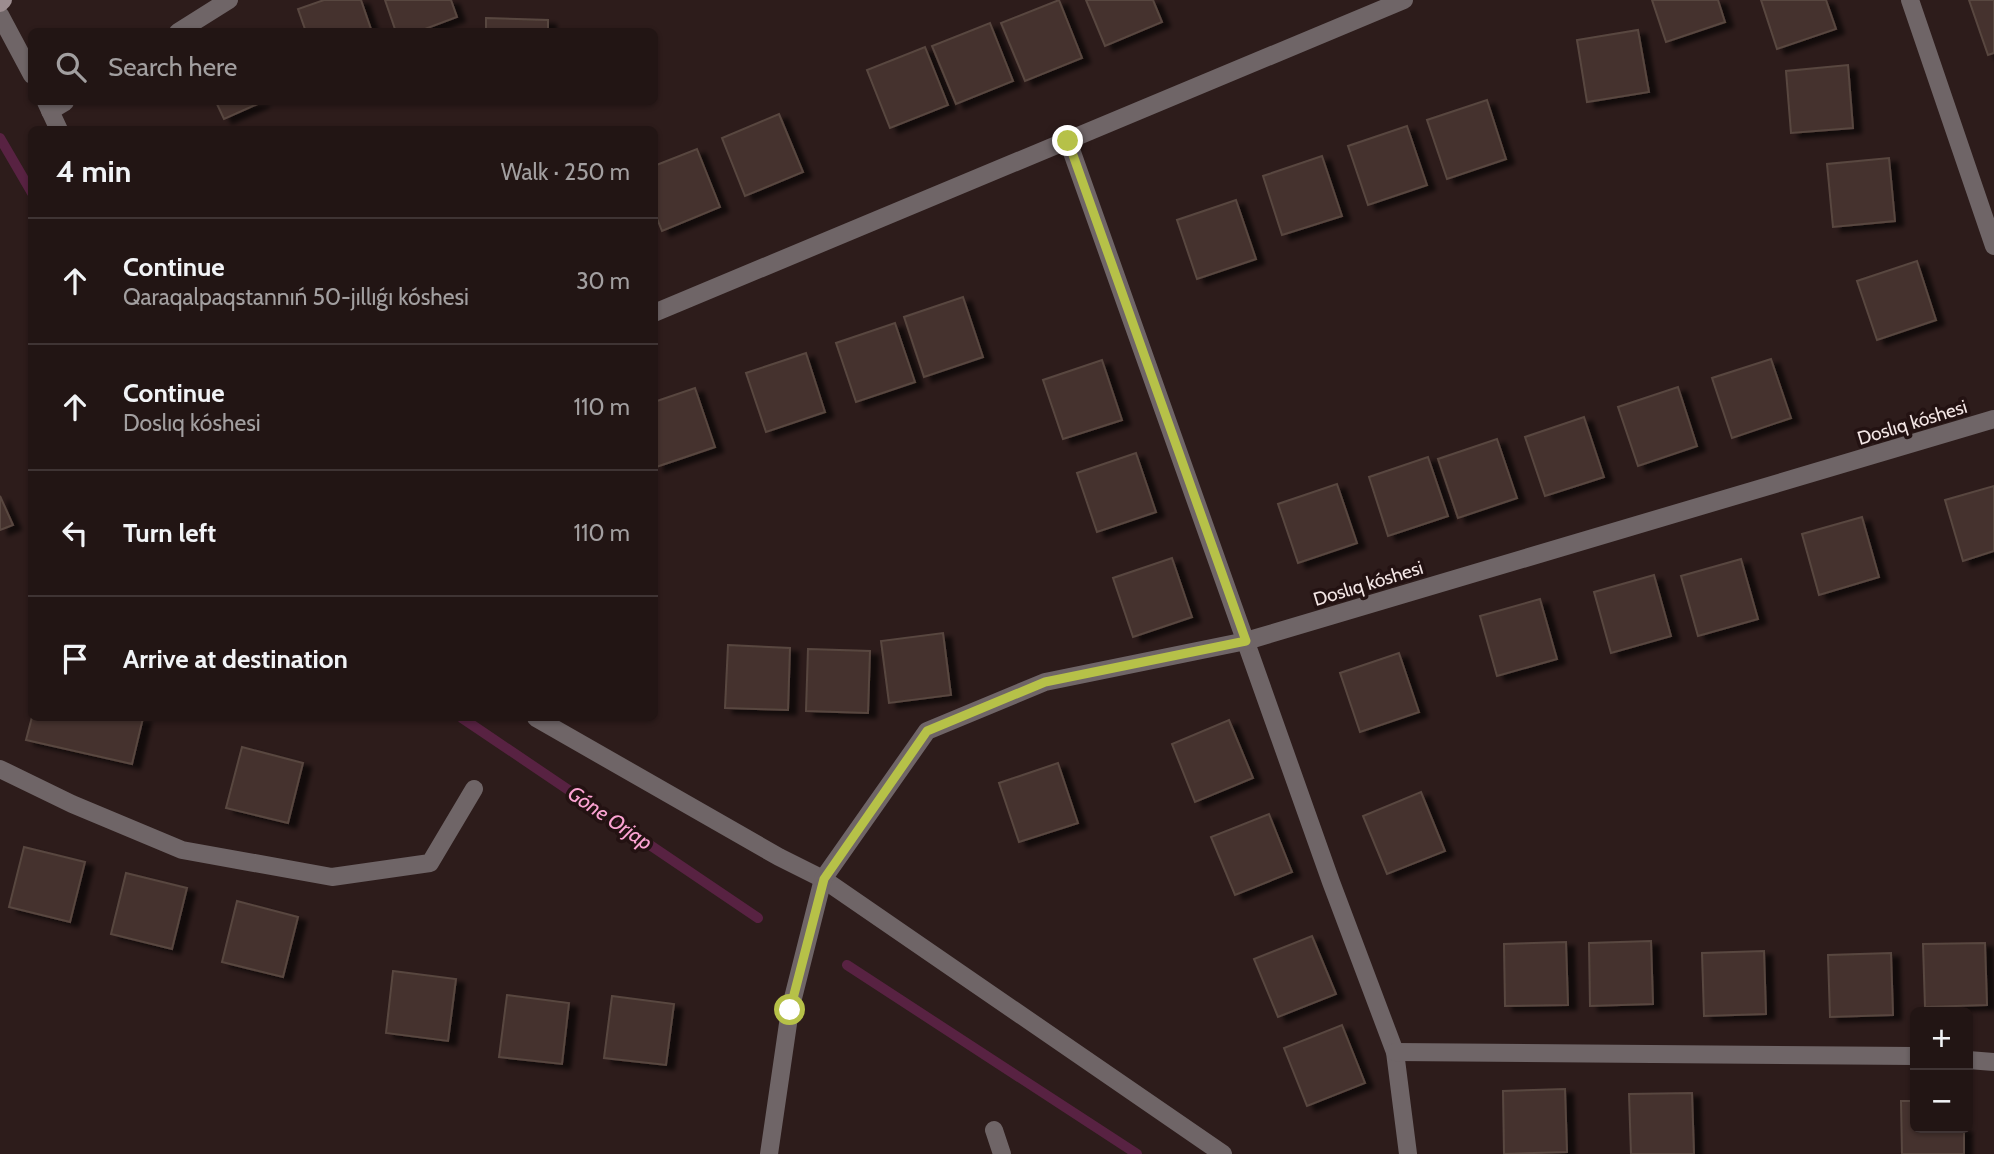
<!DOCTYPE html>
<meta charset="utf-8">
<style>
:root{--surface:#221514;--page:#2e2222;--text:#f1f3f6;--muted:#a29fa0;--line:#3f3434}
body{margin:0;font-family:Cabin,sans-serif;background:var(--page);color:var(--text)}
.controls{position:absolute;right:21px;bottom:21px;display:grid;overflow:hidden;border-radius:10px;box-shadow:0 2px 5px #0004}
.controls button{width:63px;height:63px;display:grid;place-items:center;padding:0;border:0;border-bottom:2px solid var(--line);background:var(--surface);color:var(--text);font:35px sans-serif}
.stop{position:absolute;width:21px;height:21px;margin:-16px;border:5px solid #b6c148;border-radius:50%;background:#fff}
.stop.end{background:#b6c148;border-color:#fff;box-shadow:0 2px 7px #0008}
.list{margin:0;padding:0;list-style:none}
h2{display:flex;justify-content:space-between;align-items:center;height:91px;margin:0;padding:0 28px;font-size:30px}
h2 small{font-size:23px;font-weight:400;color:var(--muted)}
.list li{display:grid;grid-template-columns:46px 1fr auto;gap:21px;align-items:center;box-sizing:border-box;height:126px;padding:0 28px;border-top:2px solid var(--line)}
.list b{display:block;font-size:26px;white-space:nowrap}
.list p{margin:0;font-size:23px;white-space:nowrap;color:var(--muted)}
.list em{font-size:23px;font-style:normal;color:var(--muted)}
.icon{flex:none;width:38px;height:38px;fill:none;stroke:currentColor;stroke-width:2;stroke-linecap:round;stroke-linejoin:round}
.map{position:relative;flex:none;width:1994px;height:1154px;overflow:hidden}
.search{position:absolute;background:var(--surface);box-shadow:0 2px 5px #0004;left:28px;top:28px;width:630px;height:77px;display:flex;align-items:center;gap:18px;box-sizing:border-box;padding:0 24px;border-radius:10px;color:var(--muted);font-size:26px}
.panel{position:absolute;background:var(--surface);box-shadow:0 2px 5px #0004;left:28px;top:126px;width:630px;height:595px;border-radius:10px}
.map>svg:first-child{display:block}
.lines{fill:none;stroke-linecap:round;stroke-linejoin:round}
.stream{stroke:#582242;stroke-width:10}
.building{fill:#45332d;stroke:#594740;stroke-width:2;filter:url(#shadow)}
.service{stroke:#6f6567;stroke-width:18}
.minor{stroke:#6f6567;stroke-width:18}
.secondary{stroke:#9c8c8f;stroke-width:18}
.route{stroke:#b6c148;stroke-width:9}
.labels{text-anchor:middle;stroke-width:7;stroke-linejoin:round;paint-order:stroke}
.street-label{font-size:19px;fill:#f3e6e5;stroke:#231212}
.water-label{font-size:21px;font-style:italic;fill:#fca3d3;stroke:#231212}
</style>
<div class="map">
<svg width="1994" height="1154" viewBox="0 0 1994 1154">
<defs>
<filter id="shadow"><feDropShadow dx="8" dy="4.5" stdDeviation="2" flood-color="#0009"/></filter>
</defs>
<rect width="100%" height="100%" fill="#2d1c1b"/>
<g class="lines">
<g class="stream">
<polyline points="0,138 32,193"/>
<polyline points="462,718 758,918"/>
<polyline points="847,965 1137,1154"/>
</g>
</g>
<g class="building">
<polygon points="324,0 361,0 372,32 306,32 298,9"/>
<polygon points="385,0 451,0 457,17 417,32 396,32"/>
<polygon points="1059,0 1082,58 1025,81 1001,23"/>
<polygon points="1086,0 1153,0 1162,22 1105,46"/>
<polygon points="1652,0 1718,0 1725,22 1666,42"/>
<polygon points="1761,0 1826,0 1836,29 1777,49"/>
<polygon points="1969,0 1994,0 1994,53 1988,55"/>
<polygon points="486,18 548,20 548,32 486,32"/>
<polygon points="990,23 1013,81 956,104 932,46"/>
<polygon points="1638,30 1649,92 1587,102 1577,40"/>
<polygon points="925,47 948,105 890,128 867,70"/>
<polygon points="1848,65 1853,128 1791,133 1786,71"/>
<polygon points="1487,100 1506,159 1447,179 1427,120"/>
<polygon points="216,102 262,102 224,119"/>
<polygon points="779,114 803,172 745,196 722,138"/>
<polygon points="1407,126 1427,185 1368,205 1348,146"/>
<polygon points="697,149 720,207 662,231 654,211 654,166"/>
<polygon points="1322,156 1342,216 1282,235 1263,176"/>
<polygon points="1889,158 1895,221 1833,227 1827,164"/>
<polygon points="1236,200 1256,259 1197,279 1177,220"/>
<polygon points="1917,261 1936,320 1877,340 1857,281"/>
<polygon points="963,297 983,357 924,377 904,317"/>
<polygon points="895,323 915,382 856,402 836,343"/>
<polygon points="806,353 825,412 766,432 746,373"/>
<polygon points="1771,359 1791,418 1732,438 1712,378"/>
<polygon points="1102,360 1122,420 1063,439 1043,380"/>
<polygon points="1678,387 1697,446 1638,466 1618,407"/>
<polygon points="695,388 715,447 656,467 654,402"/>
<polygon points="1584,417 1604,477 1545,496 1525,437"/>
<polygon points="1497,439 1517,498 1458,518 1438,459"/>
<polygon points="1136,453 1156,512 1097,532 1077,473"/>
<polygon points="1428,457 1448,516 1388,536 1369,477"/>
<polygon points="1337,484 1357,543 1298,563 1278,504"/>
<polygon points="1994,486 1994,551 1963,561 1945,500"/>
<polygon points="0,496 13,525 0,530"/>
<polygon points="1862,517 1879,577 1819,595 1802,534"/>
<polygon points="1172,558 1192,617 1133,637 1113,578"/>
<polygon points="1741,559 1758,619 1698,636 1681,576"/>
<polygon points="1654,575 1671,636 1611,653 1594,592"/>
<polygon points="1540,599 1557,659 1497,676 1480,616"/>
<polygon points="943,633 951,695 889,703 881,641"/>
<polygon points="728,645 790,648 788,710 725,708"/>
<polygon points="808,649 870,651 868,713 806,711"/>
<polygon points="1399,653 1419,712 1360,732 1340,673"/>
<polygon points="32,717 32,718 143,718 132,764 26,740"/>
<polygon points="1229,720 1253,778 1195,802 1172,744"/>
<polygon points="242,747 303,763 288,823 226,808"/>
<polygon points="1058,763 1078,823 1019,842 999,783"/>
<polygon points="1421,792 1445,851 1387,874 1363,816"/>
<polygon points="1269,814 1292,872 1235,895 1211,837"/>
<polygon points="24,847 85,862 70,922 9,907"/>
<polygon points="126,873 187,888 172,949 111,934"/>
<polygon points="237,901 298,917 283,977 222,962"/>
<polygon points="1312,936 1336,994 1278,1017 1254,959"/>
<polygon points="1651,941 1653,1004 1590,1006 1589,943"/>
<polygon points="1566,942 1568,1005 1505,1006 1504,944"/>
<polygon points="1985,943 1987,1005 1925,1007 1923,944"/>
<polygon points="1764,951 1766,1014 1704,1016 1702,953"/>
<polygon points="1891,953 1893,1015 1830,1017 1828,955"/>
<polygon points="393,971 456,979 448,1041 386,1033"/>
<polygon points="507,995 569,1003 562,1064 499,1057"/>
<polygon points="612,996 674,1004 666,1065 604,1058"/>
<polygon points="1342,1025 1365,1083 1307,1106 1284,1048"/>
<polygon points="1565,1089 1567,1152 1504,1154 1503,1091"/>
<polygon points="1692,1093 1694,1154 1631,1154 1629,1094"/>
<polygon points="1901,1101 1915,1101 1915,1128 1964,1128 1964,1154 1902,1154"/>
</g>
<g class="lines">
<g class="service">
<polyline points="178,32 229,0"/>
<polyline points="50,111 65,102"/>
</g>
<g class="minor">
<polyline points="1910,0 1994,246"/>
<polyline points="0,15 32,75"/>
<polyline points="46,102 59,130"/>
<polyline points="1068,141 1331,882 1395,1052 1408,1154"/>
<polyline points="654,313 1404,0"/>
<polyline points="536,718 779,857 823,879 1223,1154"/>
<polyline points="0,769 72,804 182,850 332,877 430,863 474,789"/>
<polyline points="1395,1052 1915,1056"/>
<polyline points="1968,1060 1994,1062"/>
<polyline points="994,1130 1002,1154"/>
<polyline points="769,1154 790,1010 823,879 927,731 1045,682 1246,641 1994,419"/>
</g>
<polyline class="secondary" points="0,3 3,0"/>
</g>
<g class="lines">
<polyline class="route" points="790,1010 824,879 927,731 1045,682 1246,641 1068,141"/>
</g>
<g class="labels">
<g class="street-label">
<text transform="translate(1912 422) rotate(-17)" y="7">Doslıq kóshesi</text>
<text transform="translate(1368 583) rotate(-17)" y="7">Doslıq kóshesi</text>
</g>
<g class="water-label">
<text transform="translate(610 818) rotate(34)" y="7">Góne Orjap</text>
</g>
</g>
</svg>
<div class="controls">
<button>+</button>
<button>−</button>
</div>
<div class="stop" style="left:790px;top:1010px"></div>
<div class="stop end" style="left:1068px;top:141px"></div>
<div class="search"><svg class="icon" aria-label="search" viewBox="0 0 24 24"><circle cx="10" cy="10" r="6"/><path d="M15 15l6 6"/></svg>Search here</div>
<section class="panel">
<h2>4 min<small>Walk · 250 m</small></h2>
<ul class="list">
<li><svg class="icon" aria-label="ahead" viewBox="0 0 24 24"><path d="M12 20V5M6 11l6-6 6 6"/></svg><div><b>Continue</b><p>Qaraqalpaqstannıń 50-jıllıǵı kóshesi</p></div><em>30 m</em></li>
<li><svg class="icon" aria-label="ahead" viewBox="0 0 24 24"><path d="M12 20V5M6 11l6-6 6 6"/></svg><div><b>Continue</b><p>Doslıq kóshesi</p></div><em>110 m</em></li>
<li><svg class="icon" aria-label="left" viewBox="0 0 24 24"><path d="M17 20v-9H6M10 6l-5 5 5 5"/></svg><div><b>Turn left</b></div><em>110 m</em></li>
<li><svg class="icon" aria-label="arrive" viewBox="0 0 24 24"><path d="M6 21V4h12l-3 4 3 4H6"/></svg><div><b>Arrive at destination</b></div></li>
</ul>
</section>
</div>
